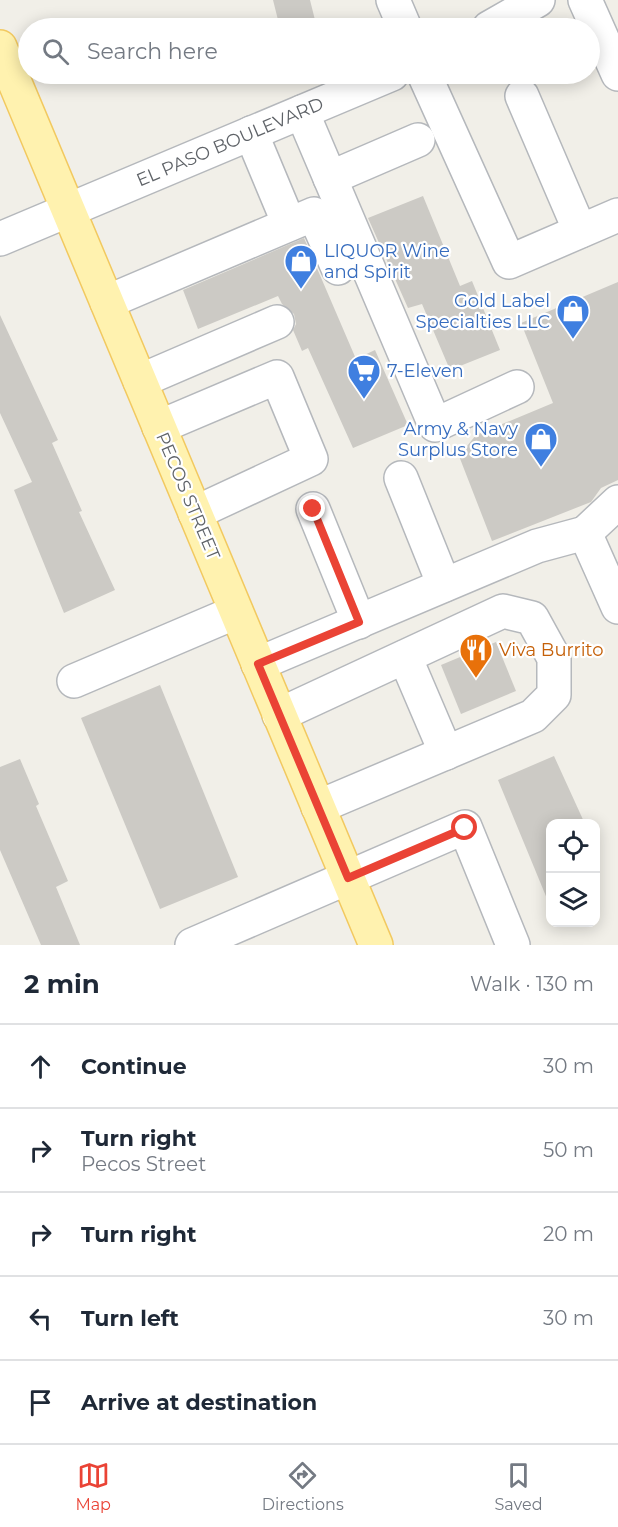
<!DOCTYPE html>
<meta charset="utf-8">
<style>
:root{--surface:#fff;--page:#f6f6f7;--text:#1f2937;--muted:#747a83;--line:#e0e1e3;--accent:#ea4335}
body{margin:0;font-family:Montserrat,sans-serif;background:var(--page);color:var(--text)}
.controls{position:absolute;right:18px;bottom:18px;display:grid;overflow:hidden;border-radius:12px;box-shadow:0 3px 15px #0003}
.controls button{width:54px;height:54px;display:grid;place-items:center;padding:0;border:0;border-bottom:2px solid var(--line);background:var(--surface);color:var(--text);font:30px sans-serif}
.stop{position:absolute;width:18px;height:18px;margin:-14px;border:4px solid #ea4335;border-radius:50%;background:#fff}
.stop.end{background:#ea4335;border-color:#fff;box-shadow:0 2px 6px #0008}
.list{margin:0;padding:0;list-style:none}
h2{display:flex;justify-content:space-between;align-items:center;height:78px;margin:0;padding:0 24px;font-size:26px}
h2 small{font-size:20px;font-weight:400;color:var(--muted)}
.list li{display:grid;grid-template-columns:39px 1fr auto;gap:18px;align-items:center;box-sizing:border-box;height:84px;padding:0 24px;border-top:2px solid var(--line)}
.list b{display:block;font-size:22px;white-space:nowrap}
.list p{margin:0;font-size:20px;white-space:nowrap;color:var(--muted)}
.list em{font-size:20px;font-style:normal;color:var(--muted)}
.icon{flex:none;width:33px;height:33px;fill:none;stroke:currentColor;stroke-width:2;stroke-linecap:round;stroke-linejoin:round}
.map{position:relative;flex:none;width:618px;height:945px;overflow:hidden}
.search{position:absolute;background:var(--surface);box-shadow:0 3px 15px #0003;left:18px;right:18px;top:18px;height:66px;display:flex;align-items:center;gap:15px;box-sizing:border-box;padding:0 21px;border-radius:33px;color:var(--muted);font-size:22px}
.sheet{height:498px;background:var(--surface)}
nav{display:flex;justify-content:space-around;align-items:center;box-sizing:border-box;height:84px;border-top:2px solid var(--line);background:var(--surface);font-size:16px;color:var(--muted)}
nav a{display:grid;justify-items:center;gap:3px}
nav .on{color:var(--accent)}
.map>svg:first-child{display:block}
.building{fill:#cccac5}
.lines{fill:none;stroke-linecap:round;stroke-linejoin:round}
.minor-casing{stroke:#b5b8bc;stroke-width:36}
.major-casing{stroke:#f2c960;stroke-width:36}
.minor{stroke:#fff;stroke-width:33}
.major{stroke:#fff2af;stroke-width:33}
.route{stroke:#ea4335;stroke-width:8}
.labels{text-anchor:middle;stroke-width:4.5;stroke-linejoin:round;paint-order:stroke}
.street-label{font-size:18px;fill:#5f6368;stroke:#fff}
.shop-label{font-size:18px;fill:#366cbe;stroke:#fff;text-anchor:start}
.food-label{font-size:18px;fill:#c56008;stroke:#fff;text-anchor:start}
</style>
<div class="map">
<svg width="618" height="945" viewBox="0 0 618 945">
<rect width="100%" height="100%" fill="#f1efe8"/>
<g class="building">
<polygon points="273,0 310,0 317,28 280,28"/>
<polygon points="423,196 460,286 472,281 500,350 450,370 422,304 408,308 368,218"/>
<polygon points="304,238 356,359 375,350 408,425 353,448 308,348 302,351 293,330 296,324 294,314 282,304 278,296 198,329 183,290"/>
<polygon points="618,282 618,480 601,488 591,502 492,541 459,456 476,435 553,403 521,323"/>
<polygon points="0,315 58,440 52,443 82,511 79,512 115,590 64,613 14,490 32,482 0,413"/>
<polygon points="496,642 516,691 461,714 441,665"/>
<polygon points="160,685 238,877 160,909 81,718"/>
<polygon points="554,756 585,824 550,824 550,906 498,780"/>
<polygon points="20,759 39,804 36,806 68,881 56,887 80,945 41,945 0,850 0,767"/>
</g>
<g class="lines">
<g class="minor-casing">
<g id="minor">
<polyline points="393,0 405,28"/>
<polyline points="585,0 618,74"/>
<polyline points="489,28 538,0"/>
<polyline points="424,74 509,262 618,215"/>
<polyline points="522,96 580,231"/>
<polyline points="302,112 435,425 517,387"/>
<polyline points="251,133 289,224"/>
<polyline points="330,178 418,140"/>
<polyline points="0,239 392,74"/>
<polyline points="107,302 314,214 338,268"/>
<polyline points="140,381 277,322"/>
<polyline points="159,427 277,377 311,459 195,513"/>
<polyline points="401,478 444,585"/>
<polyline points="313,509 359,622"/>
<polyline points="585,533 618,502"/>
<polyline points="405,657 446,753"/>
<polyline points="258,664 537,546 585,533 618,607"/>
<polyline points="74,681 236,612"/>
<polyline points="279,715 503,611 532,618 554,658 554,695 533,716 318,807"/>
<polyline points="192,945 465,827 513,945"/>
</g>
</g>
<g class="major-casing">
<polyline id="major" points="0,47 376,945"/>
</g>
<use href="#minor" class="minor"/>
<use href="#major" class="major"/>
</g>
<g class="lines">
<polyline class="route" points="313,509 359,622 258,664 348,878 465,828"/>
</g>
<defs>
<g id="shop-pin" transform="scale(1.725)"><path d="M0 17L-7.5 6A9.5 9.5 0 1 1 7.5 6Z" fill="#3f7fe0" stroke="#fff"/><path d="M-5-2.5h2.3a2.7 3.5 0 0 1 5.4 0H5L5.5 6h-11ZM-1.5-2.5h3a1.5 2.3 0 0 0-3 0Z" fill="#fff"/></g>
<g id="supermarket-pin" transform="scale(1.725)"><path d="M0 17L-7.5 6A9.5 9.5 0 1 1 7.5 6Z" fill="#3f7fe0" stroke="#fff"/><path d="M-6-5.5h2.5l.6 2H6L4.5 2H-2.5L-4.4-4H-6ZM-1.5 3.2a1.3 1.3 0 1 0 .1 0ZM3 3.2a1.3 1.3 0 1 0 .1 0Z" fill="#fff"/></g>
<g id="restaurant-pin" transform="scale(1.725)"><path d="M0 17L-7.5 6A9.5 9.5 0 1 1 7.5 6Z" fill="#e8710a" stroke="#fff"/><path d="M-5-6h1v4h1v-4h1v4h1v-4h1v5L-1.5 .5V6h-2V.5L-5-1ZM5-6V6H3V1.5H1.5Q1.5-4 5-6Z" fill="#fff"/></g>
</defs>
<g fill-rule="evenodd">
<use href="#shop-pin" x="301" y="261"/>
<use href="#shop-pin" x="573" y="311"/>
<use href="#supermarket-pin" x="364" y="371"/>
<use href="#shop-pin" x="541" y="439"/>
<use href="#restaurant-pin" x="476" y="650"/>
</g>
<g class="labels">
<g class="street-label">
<text transform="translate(230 142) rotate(-23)" y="6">EL PASO BOULEVARD</text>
<text transform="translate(188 496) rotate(67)" y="6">PECOS STREET</text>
</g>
<g class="shop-label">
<text x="324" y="257">LIQUOR Wine<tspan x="324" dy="21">and Spirit</tspan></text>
<text x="550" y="307" text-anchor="end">Gold Label<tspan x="550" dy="21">Specialties LLC</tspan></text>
<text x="387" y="377">7-Eleven</text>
<text x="518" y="435" text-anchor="end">Army &amp; Navy<tspan x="518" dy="21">Surplus Store</tspan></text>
</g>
<g class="food-label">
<text x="499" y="656">Viva Burrito</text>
</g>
</g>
</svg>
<div class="controls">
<button><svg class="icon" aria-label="locate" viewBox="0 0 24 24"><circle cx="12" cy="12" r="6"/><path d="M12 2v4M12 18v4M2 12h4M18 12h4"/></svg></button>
<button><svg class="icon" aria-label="layers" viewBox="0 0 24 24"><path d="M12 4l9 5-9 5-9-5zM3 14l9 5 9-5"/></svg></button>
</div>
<div class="stop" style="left:465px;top:828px"></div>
<div class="stop end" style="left:313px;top:509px"></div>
<div class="search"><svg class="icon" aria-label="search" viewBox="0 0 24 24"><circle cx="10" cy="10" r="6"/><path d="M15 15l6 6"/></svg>Search here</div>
</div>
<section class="sheet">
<h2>2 min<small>Walk · 130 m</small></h2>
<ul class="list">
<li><svg class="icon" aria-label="ahead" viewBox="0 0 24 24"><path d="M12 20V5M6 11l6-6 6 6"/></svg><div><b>Continue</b></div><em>30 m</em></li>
<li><svg class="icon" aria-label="right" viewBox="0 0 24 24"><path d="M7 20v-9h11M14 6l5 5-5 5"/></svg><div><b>Turn right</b><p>Pecos Street</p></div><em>50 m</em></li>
<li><svg class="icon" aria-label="right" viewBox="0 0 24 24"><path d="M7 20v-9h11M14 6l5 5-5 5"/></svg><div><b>Turn right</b></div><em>20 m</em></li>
<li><svg class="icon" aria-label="left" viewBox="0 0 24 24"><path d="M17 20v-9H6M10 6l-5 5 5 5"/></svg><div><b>Turn left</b></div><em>30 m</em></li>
<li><svg class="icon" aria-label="arrive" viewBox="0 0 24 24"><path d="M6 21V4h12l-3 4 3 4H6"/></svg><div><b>Arrive at destination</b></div></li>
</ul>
</section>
<nav>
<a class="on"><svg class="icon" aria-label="map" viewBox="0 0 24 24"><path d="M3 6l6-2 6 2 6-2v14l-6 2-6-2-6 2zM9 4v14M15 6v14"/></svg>Map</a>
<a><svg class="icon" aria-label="directions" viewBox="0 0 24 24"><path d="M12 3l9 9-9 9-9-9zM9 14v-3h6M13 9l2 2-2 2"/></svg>Directions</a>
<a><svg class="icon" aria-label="saved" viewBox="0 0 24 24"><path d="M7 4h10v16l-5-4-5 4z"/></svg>Saved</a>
</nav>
